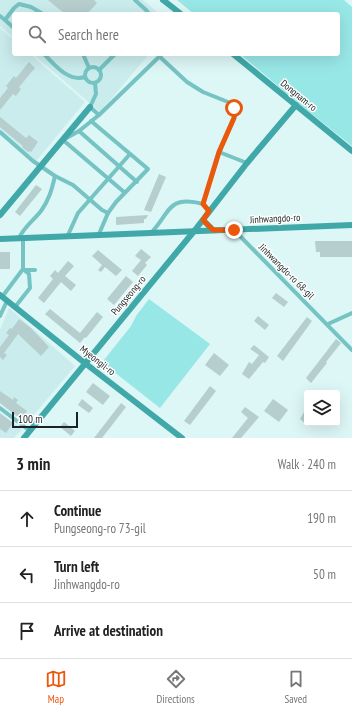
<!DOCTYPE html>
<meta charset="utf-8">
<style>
:root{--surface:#fff;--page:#f2f2f2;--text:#222;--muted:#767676;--line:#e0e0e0;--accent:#ea580c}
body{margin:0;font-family:"PT Sans Narrow",sans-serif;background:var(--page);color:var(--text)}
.controls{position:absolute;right:12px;bottom:12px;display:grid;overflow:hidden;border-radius:4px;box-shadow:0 4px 16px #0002}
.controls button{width:36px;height:36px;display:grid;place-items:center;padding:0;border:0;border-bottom:1px solid var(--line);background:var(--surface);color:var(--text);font:20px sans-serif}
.scale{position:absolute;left:12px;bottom:10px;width:66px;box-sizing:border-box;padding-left:4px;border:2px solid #1b2424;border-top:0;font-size:11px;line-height:14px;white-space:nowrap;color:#1b2424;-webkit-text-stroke:3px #fff;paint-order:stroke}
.stop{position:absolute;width:12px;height:12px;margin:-9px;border:3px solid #ea580c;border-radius:50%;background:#fff}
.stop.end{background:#ea580c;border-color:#fff;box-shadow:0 1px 4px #0008}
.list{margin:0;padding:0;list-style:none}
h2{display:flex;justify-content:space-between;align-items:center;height:52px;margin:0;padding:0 16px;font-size:17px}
h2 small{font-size:13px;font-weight:400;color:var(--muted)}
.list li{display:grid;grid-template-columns:26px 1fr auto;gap:12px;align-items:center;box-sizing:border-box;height:56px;padding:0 16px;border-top:1px solid var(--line)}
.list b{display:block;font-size:15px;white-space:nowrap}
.list p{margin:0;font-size:13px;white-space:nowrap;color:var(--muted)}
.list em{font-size:13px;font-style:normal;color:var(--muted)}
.icon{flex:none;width:22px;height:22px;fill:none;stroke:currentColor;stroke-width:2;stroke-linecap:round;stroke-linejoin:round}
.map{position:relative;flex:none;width:352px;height:438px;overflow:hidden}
.search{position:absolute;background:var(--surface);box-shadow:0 4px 16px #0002;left:12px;right:12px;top:12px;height:44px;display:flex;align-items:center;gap:10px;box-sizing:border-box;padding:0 14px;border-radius:4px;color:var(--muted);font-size:15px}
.sheet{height:220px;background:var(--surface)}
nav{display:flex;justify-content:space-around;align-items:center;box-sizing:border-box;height:56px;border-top:1px solid var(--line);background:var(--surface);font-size:11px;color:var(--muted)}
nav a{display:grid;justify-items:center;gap:2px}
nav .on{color:var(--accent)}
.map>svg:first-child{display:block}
.built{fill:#caecec}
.green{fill:#98e7e7}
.building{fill:#b6cece}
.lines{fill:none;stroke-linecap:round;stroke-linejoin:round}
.street{stroke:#75c3c3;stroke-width:4}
.secondary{stroke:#40a8a8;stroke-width:6}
.route{stroke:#ea580c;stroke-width:5}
.labels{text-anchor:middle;stroke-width:3;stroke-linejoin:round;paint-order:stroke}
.street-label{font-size:10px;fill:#1b2424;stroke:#fff}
</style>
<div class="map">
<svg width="352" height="438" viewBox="0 0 352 438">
<rect width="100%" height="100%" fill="#ddf6f6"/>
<g class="built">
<polygon points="0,0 143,0 159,14 14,14 14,38 0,26"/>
<polygon points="0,28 14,40 14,54 30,54 85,102 36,161 0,130"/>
<polygon points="33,54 149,54 100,112"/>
<polygon points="9,308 75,366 26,424 0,404 0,330"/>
<polygon points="0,413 22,429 14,438 0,438"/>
</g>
<g class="green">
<polygon points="177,0 344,0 352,7 352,146 298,103 240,54 338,54 338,14 194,14"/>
<polygon points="149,299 210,344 160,408 104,364 104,360 131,326 136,316"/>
</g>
<g class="building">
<polygon points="48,0 94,0 97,3 87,14 65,14"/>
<polygon points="29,62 35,68 19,87 21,89 16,96 13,94 0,110 0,98 8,88 6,86 14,76 16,78"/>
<polygon points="0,117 26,138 29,135 38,142 31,152 29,151 28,152 22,147 23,146 0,127"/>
<polygon points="159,174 166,177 151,212 144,210"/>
<polygon points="36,185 42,189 20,216 15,212"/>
<polygon points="148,215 146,219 144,219 144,223 116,225 116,217"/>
<polygon points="315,241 352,241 352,257 320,257 320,252 316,252"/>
<polygon points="141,249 151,257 145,263 147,265 138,276 132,271 141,260 135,256"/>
<polygon points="98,250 122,270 116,276 105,267 101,272 98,270 102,265 92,256"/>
<rect x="0" y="252" width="10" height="17"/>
<polygon points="68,261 74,266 65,276 76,285 71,291 61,282 44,303 38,298 53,279 50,276 55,270 58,273"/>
<polygon points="126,276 133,282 114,305 107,299"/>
<polygon points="276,293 288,302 284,307 272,298"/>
<polygon points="50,309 80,333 97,312 103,317 86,338 85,337 80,343 45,314"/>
<polygon points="258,316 269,325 265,330 254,321"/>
<polygon points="307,317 312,321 283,361 277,356"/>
<polygon points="19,319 31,328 49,347 41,356 18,334 4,353 7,355 3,360 0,357 0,347 9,335 6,333 10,328 12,329"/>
<polygon points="336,339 341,343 326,362 327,363 311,383 306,378"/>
<polygon points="254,345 269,357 265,363 263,362 249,379 242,374 249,362 252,364 259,355 250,349"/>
<polygon points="214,353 229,365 220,376 205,365"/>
<polygon points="93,383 110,396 103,405 86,392"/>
<polygon points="210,386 216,391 190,425 184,421"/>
<polygon points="0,391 13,400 14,397 18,400 16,403 27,411 21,419 0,403"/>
<polygon points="82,399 93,408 89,413 78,405"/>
<polygon points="273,399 288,410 279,422 264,411"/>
<polygon points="121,403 126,407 102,438 94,438"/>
<polygon points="245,407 259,417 241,438 232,438 248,418 241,412"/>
<polygon points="307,407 307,425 300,419"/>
<polygon points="0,413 13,423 6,433 0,429"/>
<polygon points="64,422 75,431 71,436 60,427"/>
</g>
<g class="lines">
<g class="street">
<polyline points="135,0 146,10 149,14"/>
<polyline points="0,16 5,20"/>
<polyline points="14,28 5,20 14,8 19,4 31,7 43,14"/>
<path d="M44,54C55,65 68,82 85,77"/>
<polyline points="83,54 89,68"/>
<polyline points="160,57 187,82 203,92 228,102 232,105 235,111 234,118 219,152 203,204 209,211"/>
<circle cx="93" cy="75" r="8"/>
<polyline points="99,70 115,54"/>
<polyline points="95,83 96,94 90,107 99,115"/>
<polyline points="91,121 148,169 116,202 108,213 99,234"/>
<polyline points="79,131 137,182"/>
<polyline points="0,132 33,161 55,176 73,185 102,210 108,213"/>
<polyline points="219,152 247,163"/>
<polyline points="124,192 63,140 79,131 99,115 162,54"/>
<polyline points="234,230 352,350"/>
<path d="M152,232C171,211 168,195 203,204"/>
<polyline points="68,235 78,213 130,154"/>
<path d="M19,238C24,227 34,220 41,211C49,200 52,189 55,176"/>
<polyline points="25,270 35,270"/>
<polyline points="2,297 23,269 23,238"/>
<polyline points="15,307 30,288 29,274 23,269"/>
<polyline points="0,316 7,301"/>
<polyline points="328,324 352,313"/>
<polyline points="0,408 30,431"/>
</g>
<g class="secondary">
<polyline points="163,0 181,14"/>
<polyline points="233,54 352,151"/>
<polyline points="0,215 90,107"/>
<polyline points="203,220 213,230"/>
<polyline points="0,239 352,225"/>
<polyline points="0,295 81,360 182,438"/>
<polyline points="24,438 195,230 247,163 296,105"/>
</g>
</g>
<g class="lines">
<polyline class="route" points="234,108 235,110 234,118 219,152 203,204 209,211 203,220 213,230 234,230"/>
</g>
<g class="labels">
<g class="street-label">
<text transform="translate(299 95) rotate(39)" y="4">Dongnam-ro</text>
<text transform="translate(275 218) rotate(-3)" y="4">Jinhwangdo-ro</text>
<text transform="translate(287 271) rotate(45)" y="4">Jinhwangdo-ro 68-gil</text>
<text transform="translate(128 295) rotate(-50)" y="4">Pungseong-ro</text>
<text transform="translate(98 360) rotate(38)" y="4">Myeongil-ro</text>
</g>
</g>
</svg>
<div class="controls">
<button><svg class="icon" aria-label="layers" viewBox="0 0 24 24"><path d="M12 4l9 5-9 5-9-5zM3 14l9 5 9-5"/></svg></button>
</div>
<div class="scale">100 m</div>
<div class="stop" style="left:234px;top:108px"></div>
<div class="stop end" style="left:234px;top:230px"></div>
<div class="search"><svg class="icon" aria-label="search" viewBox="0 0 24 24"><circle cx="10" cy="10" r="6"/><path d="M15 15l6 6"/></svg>Search here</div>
</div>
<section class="sheet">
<h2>3 min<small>Walk · 240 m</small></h2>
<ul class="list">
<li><svg class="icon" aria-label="ahead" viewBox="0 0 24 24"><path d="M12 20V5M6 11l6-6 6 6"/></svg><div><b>Continue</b><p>Pungseong-ro 73-gil</p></div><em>190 m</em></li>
<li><svg class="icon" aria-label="left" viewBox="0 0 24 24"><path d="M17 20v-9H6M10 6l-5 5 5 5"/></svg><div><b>Turn left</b><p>Jinhwangdo-ro</p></div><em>50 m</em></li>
<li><svg class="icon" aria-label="arrive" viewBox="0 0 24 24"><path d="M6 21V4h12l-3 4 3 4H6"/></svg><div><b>Arrive at destination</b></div></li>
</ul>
</section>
<nav>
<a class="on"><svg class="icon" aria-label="map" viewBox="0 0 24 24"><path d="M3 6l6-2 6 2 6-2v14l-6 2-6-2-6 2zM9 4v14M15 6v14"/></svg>Map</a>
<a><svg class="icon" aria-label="directions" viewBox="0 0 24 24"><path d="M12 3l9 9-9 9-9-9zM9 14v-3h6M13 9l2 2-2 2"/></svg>Directions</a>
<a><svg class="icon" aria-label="saved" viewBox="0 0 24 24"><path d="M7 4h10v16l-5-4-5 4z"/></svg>Saved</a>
</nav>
